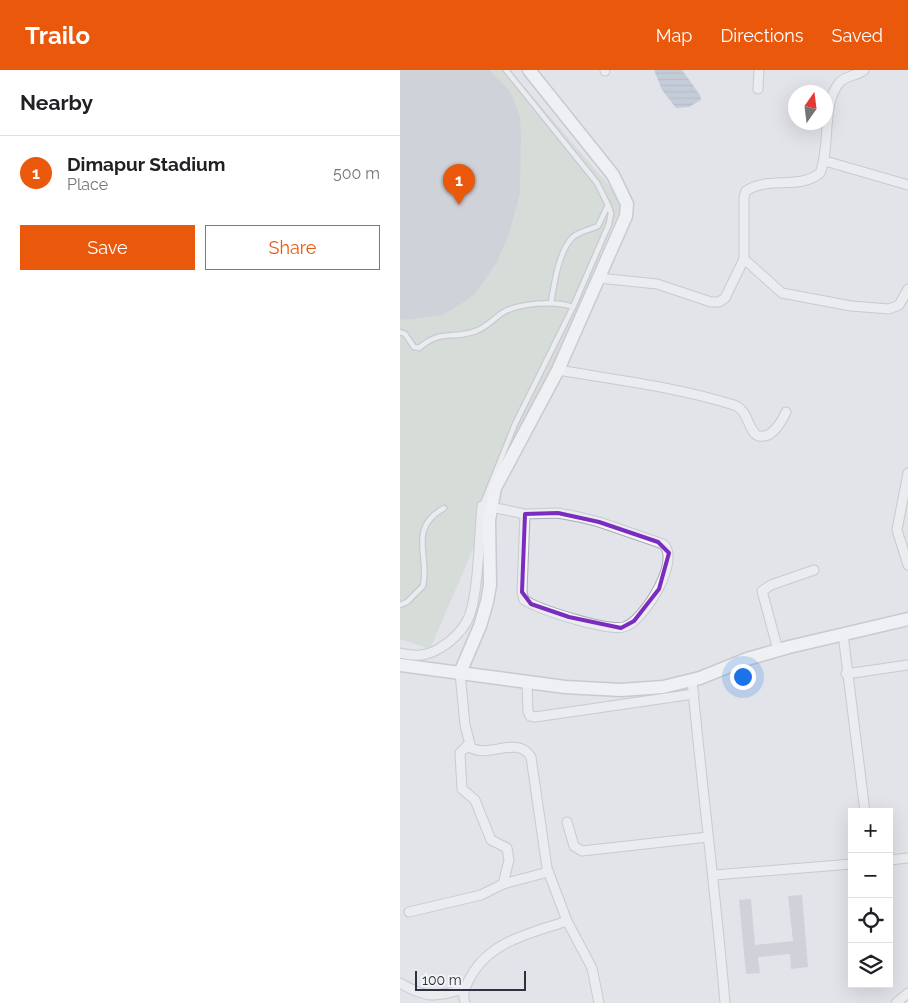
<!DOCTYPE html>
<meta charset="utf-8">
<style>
:root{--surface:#fff;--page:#f6f6f6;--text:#202124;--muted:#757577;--line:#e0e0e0;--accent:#ea580c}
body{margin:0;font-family:Raleway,sans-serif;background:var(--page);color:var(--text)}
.controls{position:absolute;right:15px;bottom:15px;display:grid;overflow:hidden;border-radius:0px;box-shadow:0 5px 20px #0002}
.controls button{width:45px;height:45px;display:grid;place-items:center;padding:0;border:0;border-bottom:1px solid var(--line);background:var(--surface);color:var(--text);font:25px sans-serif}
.compass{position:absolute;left:388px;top:15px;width:45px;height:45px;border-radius:50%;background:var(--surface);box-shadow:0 5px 20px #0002;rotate:14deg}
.scale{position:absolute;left:15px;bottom:12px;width:111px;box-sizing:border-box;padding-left:5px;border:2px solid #2c323f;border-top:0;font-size:14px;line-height:18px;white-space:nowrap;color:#2c323f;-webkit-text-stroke:4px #f2f3f7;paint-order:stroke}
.you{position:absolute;left:342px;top:606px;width:18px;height:18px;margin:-12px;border:4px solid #fff;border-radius:50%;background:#1a73e8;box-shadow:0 0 0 8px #1a73e833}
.badge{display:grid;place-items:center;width:32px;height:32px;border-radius:50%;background:var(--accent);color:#fff;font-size:16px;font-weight:700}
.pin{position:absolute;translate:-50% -41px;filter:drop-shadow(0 1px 2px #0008)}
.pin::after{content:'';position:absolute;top:26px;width:18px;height:15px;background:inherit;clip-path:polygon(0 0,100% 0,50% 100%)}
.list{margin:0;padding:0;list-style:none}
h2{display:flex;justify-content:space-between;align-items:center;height:65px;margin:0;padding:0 20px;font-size:21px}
h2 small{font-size:16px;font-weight:400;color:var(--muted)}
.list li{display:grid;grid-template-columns:32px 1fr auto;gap:15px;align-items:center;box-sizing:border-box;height:75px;padding:0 20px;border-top:1px solid var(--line)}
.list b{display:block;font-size:19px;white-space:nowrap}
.list p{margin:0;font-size:16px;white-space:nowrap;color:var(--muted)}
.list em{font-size:16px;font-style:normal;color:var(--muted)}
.actions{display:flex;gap:10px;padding:15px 20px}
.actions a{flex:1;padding:11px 0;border:1px solid var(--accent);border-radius:0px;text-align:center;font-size:18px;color:var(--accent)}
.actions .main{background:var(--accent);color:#fff}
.icon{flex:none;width:28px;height:28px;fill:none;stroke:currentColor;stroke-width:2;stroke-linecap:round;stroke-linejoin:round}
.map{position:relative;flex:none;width:508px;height:933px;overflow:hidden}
header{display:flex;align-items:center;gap:30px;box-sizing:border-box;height:70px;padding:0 25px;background:var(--accent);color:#fff}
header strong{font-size:24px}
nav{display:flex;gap:28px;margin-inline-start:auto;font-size:18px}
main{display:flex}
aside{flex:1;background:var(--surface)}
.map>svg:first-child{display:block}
.park{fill:#c7d2c4}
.water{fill:url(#water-rules)}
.building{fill:#babdc5}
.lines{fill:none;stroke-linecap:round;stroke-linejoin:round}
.lane-casing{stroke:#a8abb3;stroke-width:7}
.street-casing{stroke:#a8abb3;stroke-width:11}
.secondary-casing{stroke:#a8abb3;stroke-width:15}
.lane{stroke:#f4f5f8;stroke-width:4.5}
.street{stroke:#f4f5f8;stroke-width:9}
.secondary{stroke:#fff;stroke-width:12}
.marked{fill:none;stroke:#7b2cbf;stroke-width:4;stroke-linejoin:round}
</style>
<header>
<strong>Trailo</strong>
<nav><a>Map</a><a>Directions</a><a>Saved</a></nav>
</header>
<main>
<aside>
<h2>Nearby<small></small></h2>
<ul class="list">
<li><span class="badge">1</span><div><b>Dimapur Stadium</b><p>Place</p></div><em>500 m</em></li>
</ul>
<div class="actions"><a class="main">Save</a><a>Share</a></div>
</aside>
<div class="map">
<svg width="508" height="933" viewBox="0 0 508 933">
<defs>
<pattern id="water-rules" width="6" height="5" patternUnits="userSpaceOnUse" patternTransform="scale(1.25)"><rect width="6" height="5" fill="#a1b0c5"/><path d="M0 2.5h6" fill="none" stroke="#8390a1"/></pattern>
</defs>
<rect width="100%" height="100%" fill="#e2e4e9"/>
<polygon class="park" points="0,0 110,0 223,132 30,579 0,569"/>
<polygon class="water" points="254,0 282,0 300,25 301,30 289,37 276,38 262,20"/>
<g class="building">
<polygon points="0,0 89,0 109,20 115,33 120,46 121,65 120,123 109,164 97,192 75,224 58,236 42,245 6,250 0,249"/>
<polygon points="402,825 408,897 391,899 390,884 358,887 360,903 346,904 339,830 351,829 355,875 393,871 388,826"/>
</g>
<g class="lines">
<g class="lane-casing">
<g id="lane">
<path d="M151,233C154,214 159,180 173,167C180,161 190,160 198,156L208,135"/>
<path d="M0,262L5,264L14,277L19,278C40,260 49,269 73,262C85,259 92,250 102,243C119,233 155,230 173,237"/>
<polyline points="82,436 115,354 173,237 209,154 211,143 208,135 197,113 106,0"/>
<path d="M0,535L7,532L23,516C30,485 7,459 44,438"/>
</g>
</g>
<g class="street-casing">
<g id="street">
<polyline points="205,1 205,0"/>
<polyline points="358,19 359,0"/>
<polyline points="425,91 508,115"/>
<polyline points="344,189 382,223 451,236 489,239 499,235 508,219"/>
<path d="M199,208L257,214L311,232H319L325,228L344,189V127L346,121C367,106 400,120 420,103C431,77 421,33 440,12C447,5 457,6 464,0"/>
<path d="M158,300C216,310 277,317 334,335C349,340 348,363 359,366C372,369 382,351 386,342"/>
<polyline points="508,403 497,460 508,495"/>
<path d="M91,437L125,444L158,443L179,447L199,452L263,474C282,490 243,552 224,557C207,561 144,541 128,532L124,530L122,522L125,444"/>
<polyline points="443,564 465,742"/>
<polyline points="378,580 362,521 371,515 414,500"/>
<path d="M0,583C16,587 27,586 40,578C52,571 61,562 67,551C79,529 79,463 82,436"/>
<path d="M60,603L65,655L71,678C91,688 117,665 131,687L147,798L167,851L192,898L199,933"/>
<polyline points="446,604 508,595"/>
<path d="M292,610C302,718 316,825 325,933"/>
<polyline points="127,614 128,641 130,646 135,647 294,624"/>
<polyline points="69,674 60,683 62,719 75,730 91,770 107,778 109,790 103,814 148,802"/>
<polyline points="167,752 174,776 182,781 308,767"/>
<polyline points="489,790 508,788"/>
<polyline points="314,805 452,794"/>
<polyline points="9,842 81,825 103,814"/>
<path d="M0,913C27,929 35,927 64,919"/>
<path d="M65,933C62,923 65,917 70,908C89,871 132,863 167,851"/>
<polyline points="496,933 508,923"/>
</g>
</g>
<g class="secondary-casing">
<g id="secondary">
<polyline points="0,595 165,617 221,620 263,617 300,608 347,589 389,577 508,549"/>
<polyline points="60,603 80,556 87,532 90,515 89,450 95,418 158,300 226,146 227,134 213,105 129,0"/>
</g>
</g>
<use href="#lane" class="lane"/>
<use href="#street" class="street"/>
<use href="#secondary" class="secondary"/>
</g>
<path d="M0 0H508V933H0ZM158,443L199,452L258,472L269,483L259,519L234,551L221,558L169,547L131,534L122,522L125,444Z" fill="#e2e4e9" fill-opacity=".55" fill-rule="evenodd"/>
<path class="marked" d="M158,443L199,452L258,472L269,483L259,519L234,551L221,558L169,547L131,534L122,522L125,444Z"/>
</svg>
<div class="controls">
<button>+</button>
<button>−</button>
<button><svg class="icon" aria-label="locate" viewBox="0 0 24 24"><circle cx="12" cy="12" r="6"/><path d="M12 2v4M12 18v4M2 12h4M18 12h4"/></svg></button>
<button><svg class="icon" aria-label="layers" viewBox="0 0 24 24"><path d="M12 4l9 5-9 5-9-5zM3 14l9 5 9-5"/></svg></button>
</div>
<svg class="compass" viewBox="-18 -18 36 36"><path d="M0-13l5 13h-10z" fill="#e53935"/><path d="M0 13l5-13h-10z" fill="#757577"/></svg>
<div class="scale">100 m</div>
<div class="you"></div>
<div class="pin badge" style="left:59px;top:135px">1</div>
</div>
</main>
